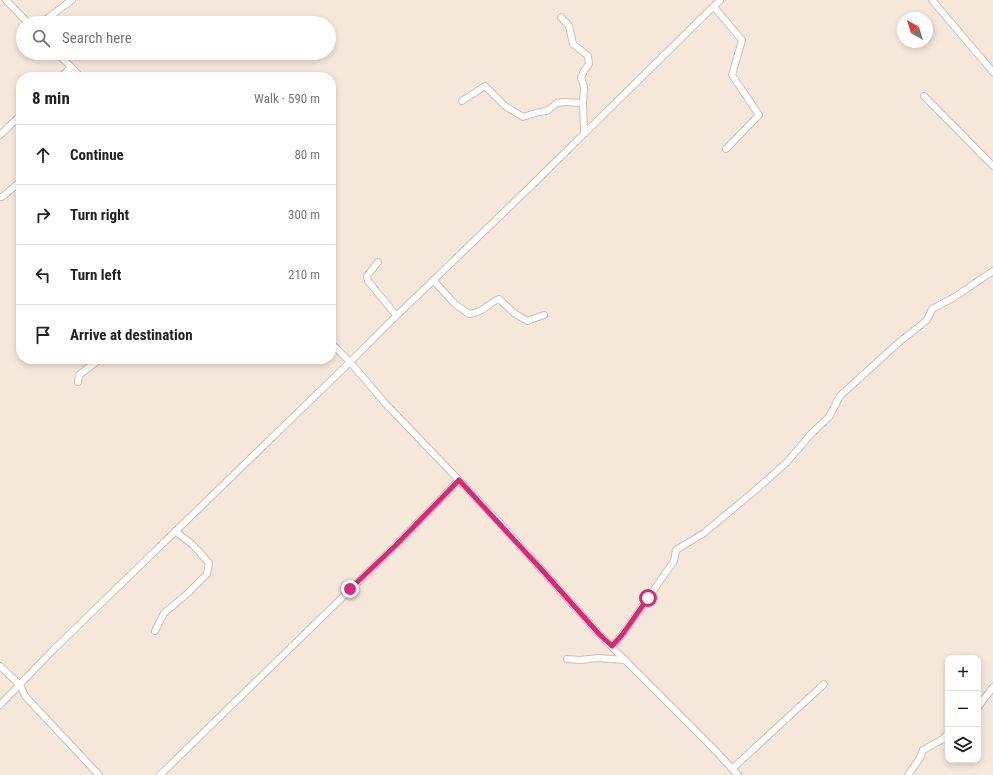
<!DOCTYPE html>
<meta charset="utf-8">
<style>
:root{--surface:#fff;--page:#f6f6f6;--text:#222;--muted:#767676;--line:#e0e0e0}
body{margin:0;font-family:"Roboto Condensed",sans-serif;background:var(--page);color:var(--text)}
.controls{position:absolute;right:12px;bottom:12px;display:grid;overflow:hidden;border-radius:8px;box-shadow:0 2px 6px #0003}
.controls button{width:36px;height:36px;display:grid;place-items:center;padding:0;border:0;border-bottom:1px solid var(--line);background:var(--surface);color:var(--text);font:20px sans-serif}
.compass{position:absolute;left:897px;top:12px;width:36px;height:36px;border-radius:50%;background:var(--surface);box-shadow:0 2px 6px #0003;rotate:321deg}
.stop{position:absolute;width:12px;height:12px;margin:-9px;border:3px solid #db2777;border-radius:50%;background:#fff}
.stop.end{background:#db2777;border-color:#fff;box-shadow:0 1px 4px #0008}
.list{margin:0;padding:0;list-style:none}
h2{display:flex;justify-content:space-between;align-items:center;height:52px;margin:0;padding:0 16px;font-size:17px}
h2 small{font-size:13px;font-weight:400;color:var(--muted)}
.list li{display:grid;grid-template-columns:26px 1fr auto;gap:12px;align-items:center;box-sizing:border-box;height:60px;padding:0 16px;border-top:1px solid var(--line)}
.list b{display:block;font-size:15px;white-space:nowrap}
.list em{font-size:13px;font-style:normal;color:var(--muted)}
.icon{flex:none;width:22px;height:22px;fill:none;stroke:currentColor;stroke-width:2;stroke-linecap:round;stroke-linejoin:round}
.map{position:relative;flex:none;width:993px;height:775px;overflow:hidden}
.search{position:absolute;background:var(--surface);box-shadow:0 2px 6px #0003;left:16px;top:16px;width:320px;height:44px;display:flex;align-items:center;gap:10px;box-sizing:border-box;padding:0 14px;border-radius:22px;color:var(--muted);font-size:15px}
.panel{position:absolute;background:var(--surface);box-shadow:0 2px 6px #0003;left:16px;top:72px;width:320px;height:292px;border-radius:16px}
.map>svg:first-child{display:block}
.residential{fill:#f5e8da;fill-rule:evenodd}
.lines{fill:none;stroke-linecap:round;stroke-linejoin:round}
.minor-casing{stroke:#d1beb0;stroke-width:8}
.minor{stroke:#fff;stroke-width:6}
.route{stroke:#db2777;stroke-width:5}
</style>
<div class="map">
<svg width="993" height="775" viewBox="0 0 993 775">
<rect width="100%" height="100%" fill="#fdf6ec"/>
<path class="residential" d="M0,0H993V775H0ZM903,18H927V42H903ZM23,23H329V53H23ZM21,77H331V359H21ZM948,658H978V760H948Z"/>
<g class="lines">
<g class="minor-casing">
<g id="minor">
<polyline points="6,0 28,23"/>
<polyline points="932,0 993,72"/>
<polyline points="714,7 742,40 732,75 759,115 726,149"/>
<polyline points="561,17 569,26 573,44 588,56 589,64 584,71 581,78 584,87 583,103"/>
<polyline points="41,23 72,0"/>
<polyline points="57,53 81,77"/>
<polyline points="61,77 71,67"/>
<polyline points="924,96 993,166"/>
<polyline points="462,101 485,86 505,106 523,117 539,112 547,111 557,103 564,102 583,103 584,133"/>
<polyline points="0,135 21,115"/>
<polyline points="0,197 2,197 21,181"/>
<polyline points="378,262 367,276 368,281 396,315"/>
<path d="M433,280L455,304L469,314C485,312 486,304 499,299L514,313L527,321L544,315"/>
<polyline points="331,343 350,362 385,403 499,522 600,635 711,746 738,775"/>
<polyline points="78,382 79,375 100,359"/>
<polyline points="155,631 164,613 187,594 207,574 209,563 193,545 175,531"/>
<polyline points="612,646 622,635 674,561 676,550 704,533 758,488 787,462 811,434 829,417 840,396 897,344 927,320 932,309 953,298 993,271"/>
<polyline points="567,659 580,660 598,658 625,660"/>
<polyline points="0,666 20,685 25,696 99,775"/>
<polyline points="0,705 52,651 350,362 389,323 530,187 720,0"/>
<polyline points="978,707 993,687"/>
<polyline points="732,769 824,684"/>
<polyline points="160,775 396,545 459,480"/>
<polyline points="908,775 920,758 923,750 943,739 948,733"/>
</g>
</g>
<use href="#minor" class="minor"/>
</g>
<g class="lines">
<polyline class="route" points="350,589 396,545 459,480 542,570 600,635 612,646 622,635 648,598"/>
</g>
</svg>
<div class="controls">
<button>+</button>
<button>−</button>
<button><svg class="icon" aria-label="layers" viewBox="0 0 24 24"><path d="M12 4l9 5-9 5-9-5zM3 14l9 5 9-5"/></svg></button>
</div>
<svg class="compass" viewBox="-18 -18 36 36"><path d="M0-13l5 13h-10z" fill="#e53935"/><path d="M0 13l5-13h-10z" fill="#767676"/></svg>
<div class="stop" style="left:648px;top:598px"></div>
<div class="stop end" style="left:350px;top:589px"></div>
<div class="search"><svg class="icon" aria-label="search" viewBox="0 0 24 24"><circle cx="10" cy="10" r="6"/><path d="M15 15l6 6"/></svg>Search here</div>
<section class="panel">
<h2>8 min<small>Walk · 590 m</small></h2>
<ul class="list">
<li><svg class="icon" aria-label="ahead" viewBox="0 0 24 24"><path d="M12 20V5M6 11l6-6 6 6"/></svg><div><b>Continue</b></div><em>80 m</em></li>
<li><svg class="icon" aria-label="right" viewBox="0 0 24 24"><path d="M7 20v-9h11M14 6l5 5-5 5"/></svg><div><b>Turn right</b></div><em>300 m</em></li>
<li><svg class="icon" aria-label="left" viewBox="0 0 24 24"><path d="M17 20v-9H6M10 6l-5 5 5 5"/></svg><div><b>Turn left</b></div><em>210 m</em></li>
<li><svg class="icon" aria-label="arrive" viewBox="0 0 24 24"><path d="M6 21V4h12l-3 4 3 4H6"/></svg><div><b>Arrive at destination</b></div></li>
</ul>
</section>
</div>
